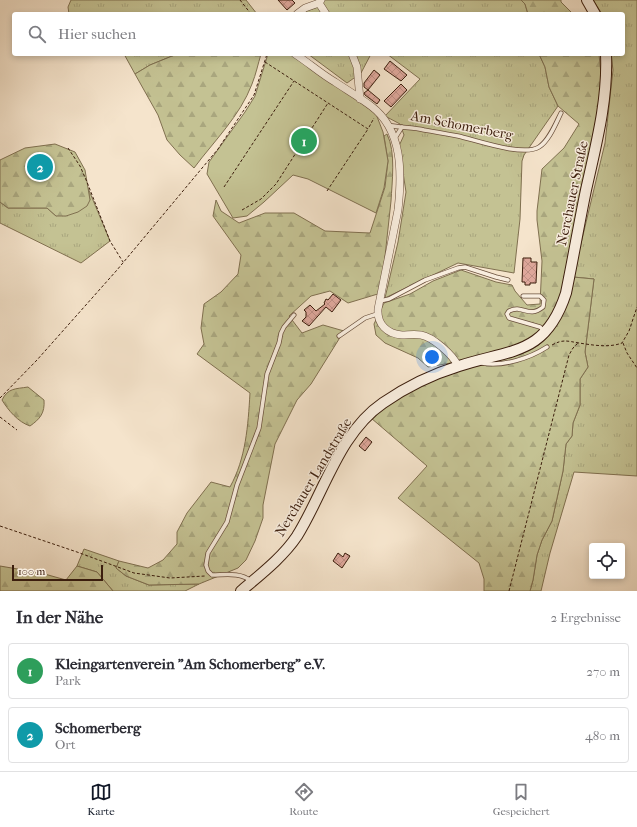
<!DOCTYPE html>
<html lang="de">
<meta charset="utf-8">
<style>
:root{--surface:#fff;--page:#f7f7f7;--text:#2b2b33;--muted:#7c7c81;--line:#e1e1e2;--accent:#111827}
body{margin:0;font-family:"IM FELL French Canon",serif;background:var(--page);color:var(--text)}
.controls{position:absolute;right:12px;bottom:12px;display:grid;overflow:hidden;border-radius:4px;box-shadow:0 2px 6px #0003}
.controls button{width:36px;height:36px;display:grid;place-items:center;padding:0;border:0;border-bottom:1px solid var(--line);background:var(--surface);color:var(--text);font:20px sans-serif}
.scale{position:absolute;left:12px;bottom:10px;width:91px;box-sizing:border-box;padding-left:4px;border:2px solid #3c1e0d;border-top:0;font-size:11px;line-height:14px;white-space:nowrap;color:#3c1e0d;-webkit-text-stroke:3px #f8edde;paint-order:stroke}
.you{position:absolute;left:432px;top:357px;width:14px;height:14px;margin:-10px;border:3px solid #fff;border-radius:50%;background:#1a73e8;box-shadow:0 0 0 6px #1a73e833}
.badge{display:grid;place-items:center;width:26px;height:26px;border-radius:50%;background:var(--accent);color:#fff;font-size:13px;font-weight:700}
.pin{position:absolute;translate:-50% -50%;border:2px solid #fff;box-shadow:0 1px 4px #0006}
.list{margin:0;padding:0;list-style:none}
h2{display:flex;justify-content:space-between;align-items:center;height:52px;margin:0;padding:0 16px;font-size:17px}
h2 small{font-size:13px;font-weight:400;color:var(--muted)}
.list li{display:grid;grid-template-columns:26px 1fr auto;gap:12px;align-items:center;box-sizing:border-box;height:56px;margin:0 8px 8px;padding:0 8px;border:1px solid var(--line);border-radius:4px}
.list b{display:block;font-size:15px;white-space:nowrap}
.list p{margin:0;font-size:13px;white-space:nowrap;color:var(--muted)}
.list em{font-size:13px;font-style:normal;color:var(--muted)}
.icon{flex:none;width:22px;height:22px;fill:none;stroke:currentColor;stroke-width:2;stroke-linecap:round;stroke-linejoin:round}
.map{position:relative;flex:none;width:637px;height:591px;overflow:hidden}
.search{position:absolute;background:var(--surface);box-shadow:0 2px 6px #0003;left:12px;right:12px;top:12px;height:44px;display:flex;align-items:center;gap:10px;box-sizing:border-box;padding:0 14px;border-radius:4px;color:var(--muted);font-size:15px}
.sheet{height:180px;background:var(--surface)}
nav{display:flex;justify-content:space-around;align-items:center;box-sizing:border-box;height:56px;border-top:1px solid var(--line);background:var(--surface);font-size:11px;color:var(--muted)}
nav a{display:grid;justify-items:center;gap:2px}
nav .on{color:var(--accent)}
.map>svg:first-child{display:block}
.grass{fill:url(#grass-tufts);stroke:#807050}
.forest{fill:url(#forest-firs);stroke:#807050}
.garden{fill:#c4c293;stroke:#807050}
.building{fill:url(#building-cross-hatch);stroke:#3c1e0d}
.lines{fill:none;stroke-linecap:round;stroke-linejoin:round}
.service-casing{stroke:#6a503d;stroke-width:5}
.minor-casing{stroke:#6a503d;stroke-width:8}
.secondary-casing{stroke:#3c1e0d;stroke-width:12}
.path{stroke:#3c1e0d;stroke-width:1;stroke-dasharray:3 2;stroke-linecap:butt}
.service{stroke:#f8edde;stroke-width:3.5}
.minor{stroke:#f8edde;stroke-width:7}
.secondary{stroke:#f8edde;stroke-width:10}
.labels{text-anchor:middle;stroke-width:3;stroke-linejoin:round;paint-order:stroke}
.street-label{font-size:14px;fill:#3c1e0d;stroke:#f8edde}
</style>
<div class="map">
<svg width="637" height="591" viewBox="0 0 637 591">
<defs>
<pattern id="grass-tufts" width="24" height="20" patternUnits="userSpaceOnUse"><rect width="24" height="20" fill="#c4c293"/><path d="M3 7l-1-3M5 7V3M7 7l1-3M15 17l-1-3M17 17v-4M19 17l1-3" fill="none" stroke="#a9a67e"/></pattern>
<pattern id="forest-firs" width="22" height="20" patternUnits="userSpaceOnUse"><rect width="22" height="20" fill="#c4c293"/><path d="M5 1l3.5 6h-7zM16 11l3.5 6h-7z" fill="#a9a67e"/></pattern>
<pattern id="building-cross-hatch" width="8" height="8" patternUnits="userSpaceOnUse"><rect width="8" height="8" fill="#dea79b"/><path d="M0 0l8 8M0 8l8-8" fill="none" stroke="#bf8f84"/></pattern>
</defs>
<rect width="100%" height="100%" fill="#f5e4cc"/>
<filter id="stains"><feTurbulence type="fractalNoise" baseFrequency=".005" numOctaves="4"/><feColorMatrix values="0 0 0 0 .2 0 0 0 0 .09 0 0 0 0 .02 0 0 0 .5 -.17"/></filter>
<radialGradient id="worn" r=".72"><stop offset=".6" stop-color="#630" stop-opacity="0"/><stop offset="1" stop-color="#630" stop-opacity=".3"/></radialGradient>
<g class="grass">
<polygon points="71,0 246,0 257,14 69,14 68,7"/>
<polygon points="325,0 521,0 525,4 528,14 301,14 305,11 315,8"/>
<polygon points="593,0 637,0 637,476 574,472 550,553 541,591 530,591 533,580 537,555 542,540 552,521 563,471 566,444 572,436 573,423 580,405 580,379 588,367 585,352 594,279 573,277 605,143 613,70 611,54 623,54 623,14 602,14"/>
<polygon points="124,54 177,54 150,65 135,74"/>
<polygon points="308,54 371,54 361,73 347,83"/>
<polygon points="387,54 539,54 545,67 549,87 558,106 524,155 522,161 520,219 514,273 458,263 385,298 398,242 406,192 399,146 404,135 400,124 385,116 420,79"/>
<polygon points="88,188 110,241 81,263 0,223 0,202 8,208 47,208 56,216 90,200"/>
<polygon points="84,549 119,561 116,568 126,576 149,585 199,584 185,591 113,591 97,572 77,566"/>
</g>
<g class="forest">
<polygon points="521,0 561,0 561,2 573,14 528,14 525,4"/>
<path d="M177,54H261C258,64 256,74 252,84C240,116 214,141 194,168L180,155L167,140L158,115L135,74L150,65Z"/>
<polygon points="539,54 599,54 602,85 591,149 560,303 536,338 491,356 428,367 418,358 385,343 376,335 374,324 384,303 410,294 433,281 461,270 496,282 512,285 515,291 527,305 540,304 542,261 537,220 537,211 542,169 564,148 579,124 558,106 549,87 545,67"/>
<path d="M387,134C396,152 392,182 391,201C388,232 384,262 381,293L348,303L330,291L311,296L289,316L302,333L323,325L344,331L311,384L297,400L275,444L263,505V518L255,541L246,560L238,568L199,584L149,585L126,576L116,568L119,561L148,568L163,560L177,544V532L187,513L211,482L230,487C246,458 248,426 250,393L197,354L204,344L201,328L204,304L221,292L238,274L241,255L213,216L216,200L221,211L239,223L265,213H294L325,231L370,233L385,187L388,161L384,136Z"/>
<polygon points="55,144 75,152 85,170 90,200 87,206 78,212 66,216 56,216 47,208 8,208 0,202 0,160 25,148"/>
<path d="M573,277L594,279L585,352L588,367L580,379V405L573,423L572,436L566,444L563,471L552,521L542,540L537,555L533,580L530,591H484V579L479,563L398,498L427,466L371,418C397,394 434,377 467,366C494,358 525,360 547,338C557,328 567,292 573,277Z"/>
<path d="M28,387L44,400C45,413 40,419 30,426C18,422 8,410 2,400C8,388 15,389 28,387Z"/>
<polygon points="0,566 41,573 66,580 77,566 97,572 113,591 0,591"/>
</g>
<polygon class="garden" points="268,54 293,54 297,56 376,114 383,132 388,161 384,188 376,213 308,179 293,175 264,202 247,216 233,218 207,174 209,162 245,112 255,96"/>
<g class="building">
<polygon points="278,0 292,0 295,3 287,10"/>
<polygon points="390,61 407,75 401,81 384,69"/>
<polygon points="374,70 380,75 368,90 364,87 364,83"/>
<polygon points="401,84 407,90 391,107 384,101"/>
<polygon points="368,90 380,100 377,104 365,95 364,93"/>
<polygon points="523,258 531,258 531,262 537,262 536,283 530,283 530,285 525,285 525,282 522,282"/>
<polygon points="333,294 341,300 332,312 326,307 309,326 302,321 306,317 306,312 304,310 310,305 316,311 325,304 324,303 326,299 328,300"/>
<polygon points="366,437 372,442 365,451 359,446"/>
<polygon points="338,553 343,557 345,553 350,556 342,568 333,561"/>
</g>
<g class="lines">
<g class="service-casing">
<g id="service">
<path d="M388,125C400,128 412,127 424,130C436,132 447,134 458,136C476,140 523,157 539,147C549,141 556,123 561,113"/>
<polyline points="395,138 402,127"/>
<path d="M523,296H540L544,300L543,307C528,319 523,304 509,311L507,314L509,318L540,327L543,330"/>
<polyline points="380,301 389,299 425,280 458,268 465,267 496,277 508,280"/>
<polyline points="339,336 365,318 377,314"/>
<path d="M482,363C503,367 530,358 547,347"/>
<path d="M251,581C240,572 225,575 212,575L208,571L206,565L208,553L227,522L237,485L259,428L267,374L279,343L281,333L284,327L294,315"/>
</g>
</g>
<g class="minor-casing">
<g id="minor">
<polyline points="321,0 319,3 326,14"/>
<polyline points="297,14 305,8 319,3"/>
<path d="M295,54C309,63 321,74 335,82C347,90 359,97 371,106C403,130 402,173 398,210L378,309C377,324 387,334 402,335C408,335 414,334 421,335C433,337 453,355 458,366"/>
<polyline points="352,54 357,67 360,99"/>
</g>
</g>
<g class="secondary-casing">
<g id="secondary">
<polyline points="587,0 595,14"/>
<path d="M241,591C261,574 283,557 297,536C324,493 339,433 383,403C406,387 433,374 459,366C512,349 546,355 566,293C573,259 579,224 586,190C596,145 608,100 606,54"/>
</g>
</g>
<g class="path">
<polyline points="240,0 251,14"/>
<polyline points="265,62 368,129 374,118"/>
<polyline points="68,148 80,166 87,182 110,241 123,262"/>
<polyline points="224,187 294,81"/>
<polyline points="327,191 368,129"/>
<polyline points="242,210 261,199 276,184 328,103"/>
<polyline points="623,343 627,353 637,368"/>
<path d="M552,345C563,339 567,341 579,343C592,345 609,348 622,343L629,331L637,307"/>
<polyline points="0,398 37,360 117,270 218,149 254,95 267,54"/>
<polyline points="0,417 17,430"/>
<polyline points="0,526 77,552 134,573 170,578 205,576"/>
<polyline points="509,591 569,355 573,348 578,343"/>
</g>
<use href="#service" class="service"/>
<use href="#minor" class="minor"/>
<use href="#secondary" class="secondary"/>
</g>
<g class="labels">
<g class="street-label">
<text transform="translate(462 125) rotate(11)" y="5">Am Schomerberg</text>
<text transform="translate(572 193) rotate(-78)" y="5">Nerchauer Straße</text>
<text transform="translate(313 477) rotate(-59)" y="5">Nerchauer Landstraße</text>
</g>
</g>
<rect width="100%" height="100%" filter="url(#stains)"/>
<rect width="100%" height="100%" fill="url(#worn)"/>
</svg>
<div class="controls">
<button><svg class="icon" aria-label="locate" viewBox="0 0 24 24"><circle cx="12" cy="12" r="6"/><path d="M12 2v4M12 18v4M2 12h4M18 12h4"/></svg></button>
</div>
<div class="scale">100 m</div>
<div class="you"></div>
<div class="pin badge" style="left:304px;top:141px;background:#2e9e5b">1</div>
<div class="pin badge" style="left:40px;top:167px;background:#0f9aa8">2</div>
<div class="search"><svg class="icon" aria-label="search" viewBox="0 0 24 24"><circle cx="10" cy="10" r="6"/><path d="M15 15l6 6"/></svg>Hier suchen</div>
</div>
<section class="sheet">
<h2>In der Nähe<small>2 Ergebnisse</small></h2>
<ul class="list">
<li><span class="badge" style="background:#2e9e5b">1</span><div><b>Kleingartenverein &quot;Am Schomerberg&quot; e.V.</b><p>Park</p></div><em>270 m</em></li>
<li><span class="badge" style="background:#0f9aa8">2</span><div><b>Schomerberg</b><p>Ort</p></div><em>480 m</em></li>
</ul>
</section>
<nav>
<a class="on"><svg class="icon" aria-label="map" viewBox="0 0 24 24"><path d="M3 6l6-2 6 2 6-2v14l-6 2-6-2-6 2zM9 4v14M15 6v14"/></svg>Karte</a>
<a><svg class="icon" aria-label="directions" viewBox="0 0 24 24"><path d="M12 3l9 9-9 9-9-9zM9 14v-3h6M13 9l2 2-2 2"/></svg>Route</a>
<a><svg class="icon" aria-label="saved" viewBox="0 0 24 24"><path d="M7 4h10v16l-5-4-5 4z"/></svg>Gespeichert</a>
</nav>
